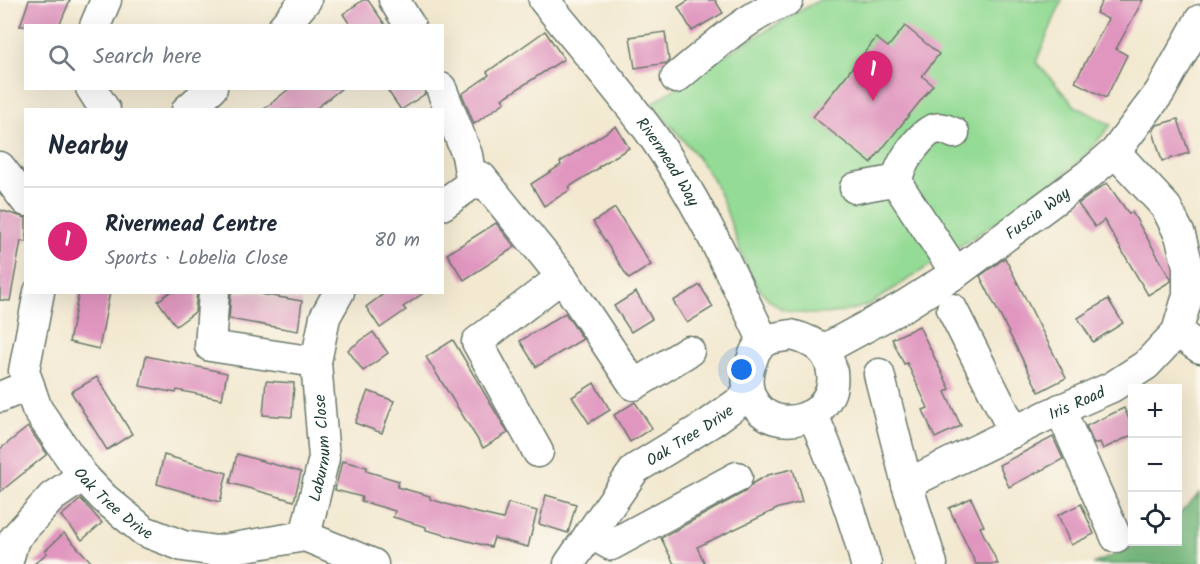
<!DOCTYPE html>
<meta charset="utf-8">
<style>
:root{--surface:#fff;--page:#f2f2f3;--text:#1f2937;--muted:#747a83;--line:#e0e1e3;--accent:#db2777}
body{margin:0;font-family:Kalam,sans-serif;background:var(--page);color:var(--text)}
.controls{position:absolute;right:18px;bottom:18px;display:grid;overflow:hidden;border-radius:0px;box-shadow:0 6px 24px #0002}
.controls button{width:54px;height:54px;display:grid;place-items:center;padding:0;border:0;border-bottom:2px solid var(--line);background:var(--surface);color:var(--text);font:30px sans-serif}
.you{position:absolute;left:742px;top:370px;width:21px;height:21px;margin:-15px;border:4px solid #fff;border-radius:50%;background:#1a73e8;box-shadow:0 0 0 9px #1a73e833}
.badge{display:grid;place-items:center;width:39px;height:39px;border-radius:50%;background:var(--accent);color:#fff;font-size:20px;font-weight:700}
.pin{position:absolute;translate:-50% -50px;filter:drop-shadow(0 2px 3px #0008)}
.pin::after{content:'';position:absolute;top:32px;width:21px;height:18px;background:inherit;clip-path:polygon(0 0,100% 0,50% 100%)}
.list{margin:0;padding:0;list-style:none}
h2{display:flex;justify-content:space-between;align-items:center;height:78px;margin:0;padding:0 24px;font-size:26px}
h2 small{font-size:20px;font-weight:400;color:var(--muted)}
.list li{display:grid;grid-template-columns:39px 1fr auto;gap:18px;align-items:center;box-sizing:border-box;height:108px;padding:0 24px;border-top:2px solid var(--line)}
.list b{display:block;font-size:22px;white-space:nowrap}
.list p{margin:0;font-size:20px;white-space:nowrap;color:var(--muted)}
.list em{font-size:20px;font-style:normal;color:var(--muted)}
.icon{flex:none;width:33px;height:33px;fill:none;stroke:currentColor;stroke-width:2;stroke-linecap:round;stroke-linejoin:round}
.map{position:relative;flex:none;width:1200px;height:564px;overflow:hidden}
.search{position:absolute;background:var(--surface);box-shadow:0 6px 24px #0002;left:24px;top:24px;width:420px;height:66px;display:flex;align-items:center;gap:15px;box-sizing:border-box;padding:0 21px;border-radius:0px;color:var(--muted);font-size:22px}
.panel{position:absolute;background:var(--surface);box-shadow:0 6px 24px #0002;left:24px;top:108px;width:420px;height:186px;border-radius:0px}
.map>svg:first-child{display:block}
.green{fill:#94db95;stroke:#5a8c64;stroke-width:1.5}
.forest{fill:#77bb7e;stroke:#4b7c59;stroke-width:1.5}
.building{fill:#e096bf}
.lines{fill:none;stroke-linecap:round;stroke-linejoin:round}
.minor-casing{stroke:#69796b;stroke-width:33}
.minor{stroke:#fff;stroke-width:30}
.labels{text-anchor:middle;stroke-width:5;stroke-linejoin:round;paint-order:stroke}
.street-label{font-size:16px;fill:#1f3d34;stroke:#fbf7ec}
</style>
<div class="map">
<svg width="1200" height="564" viewBox="0 0 1200 564">
<rect width="100%" height="100%" fill="#fbf7ec"/>
<filter id="ink" filterUnits="userSpaceOnUse"><feTurbulence type="fractalNoise" baseFrequency=".0167" numOctaves="2"/><feDisplacementMap in="SourceGraphic" scale="12" xChannelSelector="R" yChannelSelector="G"/><feConvolveMatrix kernelMatrix="1 2 1 2 8 2 1 2 1" color-interpolation-filters="sRGB"/></filter>
<filter id="wash" filterUnits="userSpaceOnUse"><feTurbulence type="fractalNoise" baseFrequency=".008" numOctaves="4" result="noise"/><feDisplacementMap in="SourceGraphic" scale="24" xChannelSelector="R" yChannelSelector="G"/><feGaussianBlur stdDeviation="1.35" result="paint"/><feColorMatrix in="noise" values="0 0 0 0 0 0 0 0 0 0 0 0 0 0 0 0 0 1.4 0 .05"/><feComposite in="paint" operator="in"/></filter>
<g filter="url(#wash)">
<rect width="100%" height="100%" fill="#f3e9d1"/>
<path class="green" d="M819,0H1062L1036,62L1075,106L1111,125L1084,157L1045,191L870,304C852,311 836,314 817,314C804,314 787,313 776,305C742,282 735,224 717,188C700,155 675,132 652,104L724,55Z"/>
<polygon class="forest" points="1200,493 1200,564 1093,564 1144,542 1178,542 1178,515"/>
<g id="blocks">
<g class="building">
<polygon points="29,0 70,0 59,26 20,26"/>
<polygon points="363,0 368,0 386,26 351,26 343,14"/>
<polygon points="689,0 715,0 723,13 692,31 678,7"/>
<polygon points="1103,0 1143,0 1116,49 1127,55 1106,98 1075,82 1108,19 1096,13"/>
<polygon points="905,26 939,54 922,76 933,85 871,163 813,117 876,38 888,47"/>
<polygon points="545,31 564,59 502,99 505,102 474,124 462,94 489,75 487,72"/>
<polygon points="665,32 669,61 667,63 635,68 630,37"/>
<polygon points="290,88 342,88 314,110 263,110"/>
<polygon points="386,88 424,88 425,94 401,110"/>
<polygon points="1178,119 1189,153 1162,161 1153,131 1157,125"/>
<polygon points="616,126 629,148 598,167 599,168 569,187 570,190 544,206 531,184 561,165 560,162"/>
<polygon points="1107,183 1129,214 1132,212 1171,279 1171,281 1148,295 1104,220 1095,227 1078,204"/>
<polygon points="615,208 651,265 629,279 593,222"/>
<polygon points="0,210 26,218 26,242 21,241 10,301 0,300"/>
<polygon points="496,223 515,247 464,280 447,254"/>
<polygon points="1005,258 1066,378 1039,392 980,276"/>
<polygon points="700,285 713,307 687,323 673,301"/>
<polygon points="79,292 110,292 99,349 69,342"/>
<polygon points="170,292 197,292 195,312 176,326 158,301"/>
<polygon points="231,292 261,292 261,294 302,301 298,331 229,319"/>
<polygon points="386,292 425,292 403,307 406,310 380,328 366,307"/>
<polygon points="636,292 652,319 631,332 614,306"/>
<polygon points="1108,299 1123,323 1093,342 1078,318"/>
<polygon points="565,313 583,339 536,367 520,341"/>
<polygon points="919,326 950,389 945,392 961,426 935,438 923,410 928,408 907,363 904,364 892,339"/>
<polygon points="373,332 388,353 363,371 348,350"/>
<polygon points="453,340 508,433 483,448 426,357"/>
<polygon points="146,356 227,373 222,399 177,390 176,393 140,386"/>
<polygon points="97,377 132,434 107,450 71,392"/>
<polygon points="266,381 294,383 292,417 263,415"/>
<polygon points="594,383 610,410 589,423 572,397"/>
<polygon points="368,391 394,401 382,433 355,423"/>
<polygon points="635,402 652,428 630,442 614,415"/>
<polygon points="1124,408 1132,426 1132,435 1103,449 1100,442 1094,444 1086,426"/>
<polygon points="28,427 47,454 0,492 0,449"/>
<polygon points="1053,437 1063,459 1009,487 999,465"/>
<polygon points="237,454 301,472 294,501 230,483"/>
<polygon points="164,455 227,473 220,502 157,484"/>
<polygon points="342,461 367,467 366,471 399,481 397,487 430,496 430,499 469,511 503,519 508,503 537,511 528,547 494,538 491,547 426,530 426,527 393,517 395,511 361,501 362,497 335,490"/>
<polygon points="793,469 802,502 779,508 697,547 705,564 674,564 661,538 745,492 753,483 768,475"/>
<polygon points="546,495 576,504 568,533 539,524"/>
<polygon points="971,498 984,526 980,527 998,564 976,564 949,508"/>
<polygon points="81,499 102,523 82,540 61,516"/>
<polygon points="1081,504 1094,534 1071,545 1058,515"/>
<polygon points="64,533 93,564 34,564 47,553 45,551"/>
</g>
</g>
</g>
<g filter="url(#ink)">
<use href="#blocks" fill-opacity="0" stroke="#69796b" stroke-width="1.5"/>
<g class="lines">
<g class="minor-casing">
<g id="minor">
<polyline points="394,0 410,26"/>
<path id="s1" d="M544,0C580,45 619,89 653,136C698,200 730,271 764,342"/>
<polyline points="95,26 106,0"/>
<polyline points="284,26 306,0"/>
<path d="M676,78C711,49 745,17 788,0"/>
<polyline points="91,88 105,110"/>
<polyline points="441,88 467,155 472,185"/>
<polyline points="187,110 212,88"/>
<path d="M954,133C947,130 940,126 932,130C920,135 897,167 898,179C898,180 900,188 900,188L956,273"/>
<polyline points="0,167 26,201"/>
<polyline points="855,188 898,180"/>
<polyline points="442,205 481,177 562,277 634,385 689,351"/>
<path id="s2" d="M39,292L24,371L37,409L83,476L104,498L144,531L183,546L216,551L305,536L373,564"/>
<polyline points="214,292 210,346 316,362"/>
<polyline points="952,309 1014,432"/>
<polyline points="1177,332 1200,348"/>
<path d="M791,335C812,340 829,349 832,372C833,380 833,387 829,395C823,407 816,414 803,418C765,431 736,395 752,360C754,353 758,345 765,341C772,337 783,337 791,335Z"/>
<path id="s3" d="M823,350L904,306L956,273L1088,175L1115,152L1160,92L1200,20"/>
<polyline points="879,374 907,484 932,564"/>
<polyline points="0,397 29,385"/>
<polyline points="1060,409 1116,537"/>
<path d="M813,415C834,464 853,512 866,564"/>
<polyline points="538,452 477,342 562,277"/>
<path id="s4" d="M907,484L1048,415L1112,387L1146,365L1177,332L1188,295V266L1180,235L1166,207L1115,152"/>
<polyline points="590,533 611,545 737,477"/>
<path id="s5" d="M305,536L324,458L316,362L325,317L339,292"/>
<polyline points="7,564 14,539 52,497 83,476"/>
<path id="s6" d="M569,564L635,469L710,423L749,395"/>
</g>
</g>
<use href="#minor" class="minor"/>
</g>
</g>
<g class="labels">
<g class="street-label">
<text dy="6" stroke="none"><textPath href="#s1" startOffset="204">Rivermead Way</textPath></text>
<text dy="6" stroke="none"><textPath href="#s3" startOffset="255">Fuscia Way</textPath></text>
<text dy="6" stroke="none"><textPath href="#s4" startOffset="188">Iris Road</textPath></text>
<text dy="6" stroke="none"><textPath href="#s6" startOffset="180">Oak Tree Drive</textPath></text>
<text dy="6" stroke="none"><textPath href="#s5" startOffset="90">Laburnum Close</textPath></text>
<text dy="6" stroke="none"><textPath href="#s2" startOffset="243">Oak Tree Drive</textPath></text>
</g>
</g>
</svg>
<div class="controls">
<button>+</button>
<button>−</button>
<button><svg class="icon" aria-label="locate" viewBox="0 0 24 24"><circle cx="12" cy="12" r="6"/><path d="M12 2v4M12 18v4M2 12h4M18 12h4"/></svg></button>
</div>
<div class="you"></div>
<div class="pin badge" style="left:873px;top:101px">1</div>
<div class="search"><svg class="icon" aria-label="search" viewBox="0 0 24 24"><circle cx="10" cy="10" r="6"/><path d="M15 15l6 6"/></svg>Search here</div>
<section class="panel">
<h2>Nearby<small></small></h2>
<ul class="list">
<li><span class="badge">1</span><div><b>Rivermead Centre</b><p>Sports · Lobelia Close</p></div><em>80 m</em></li>
</ul>
</section>
</div>
